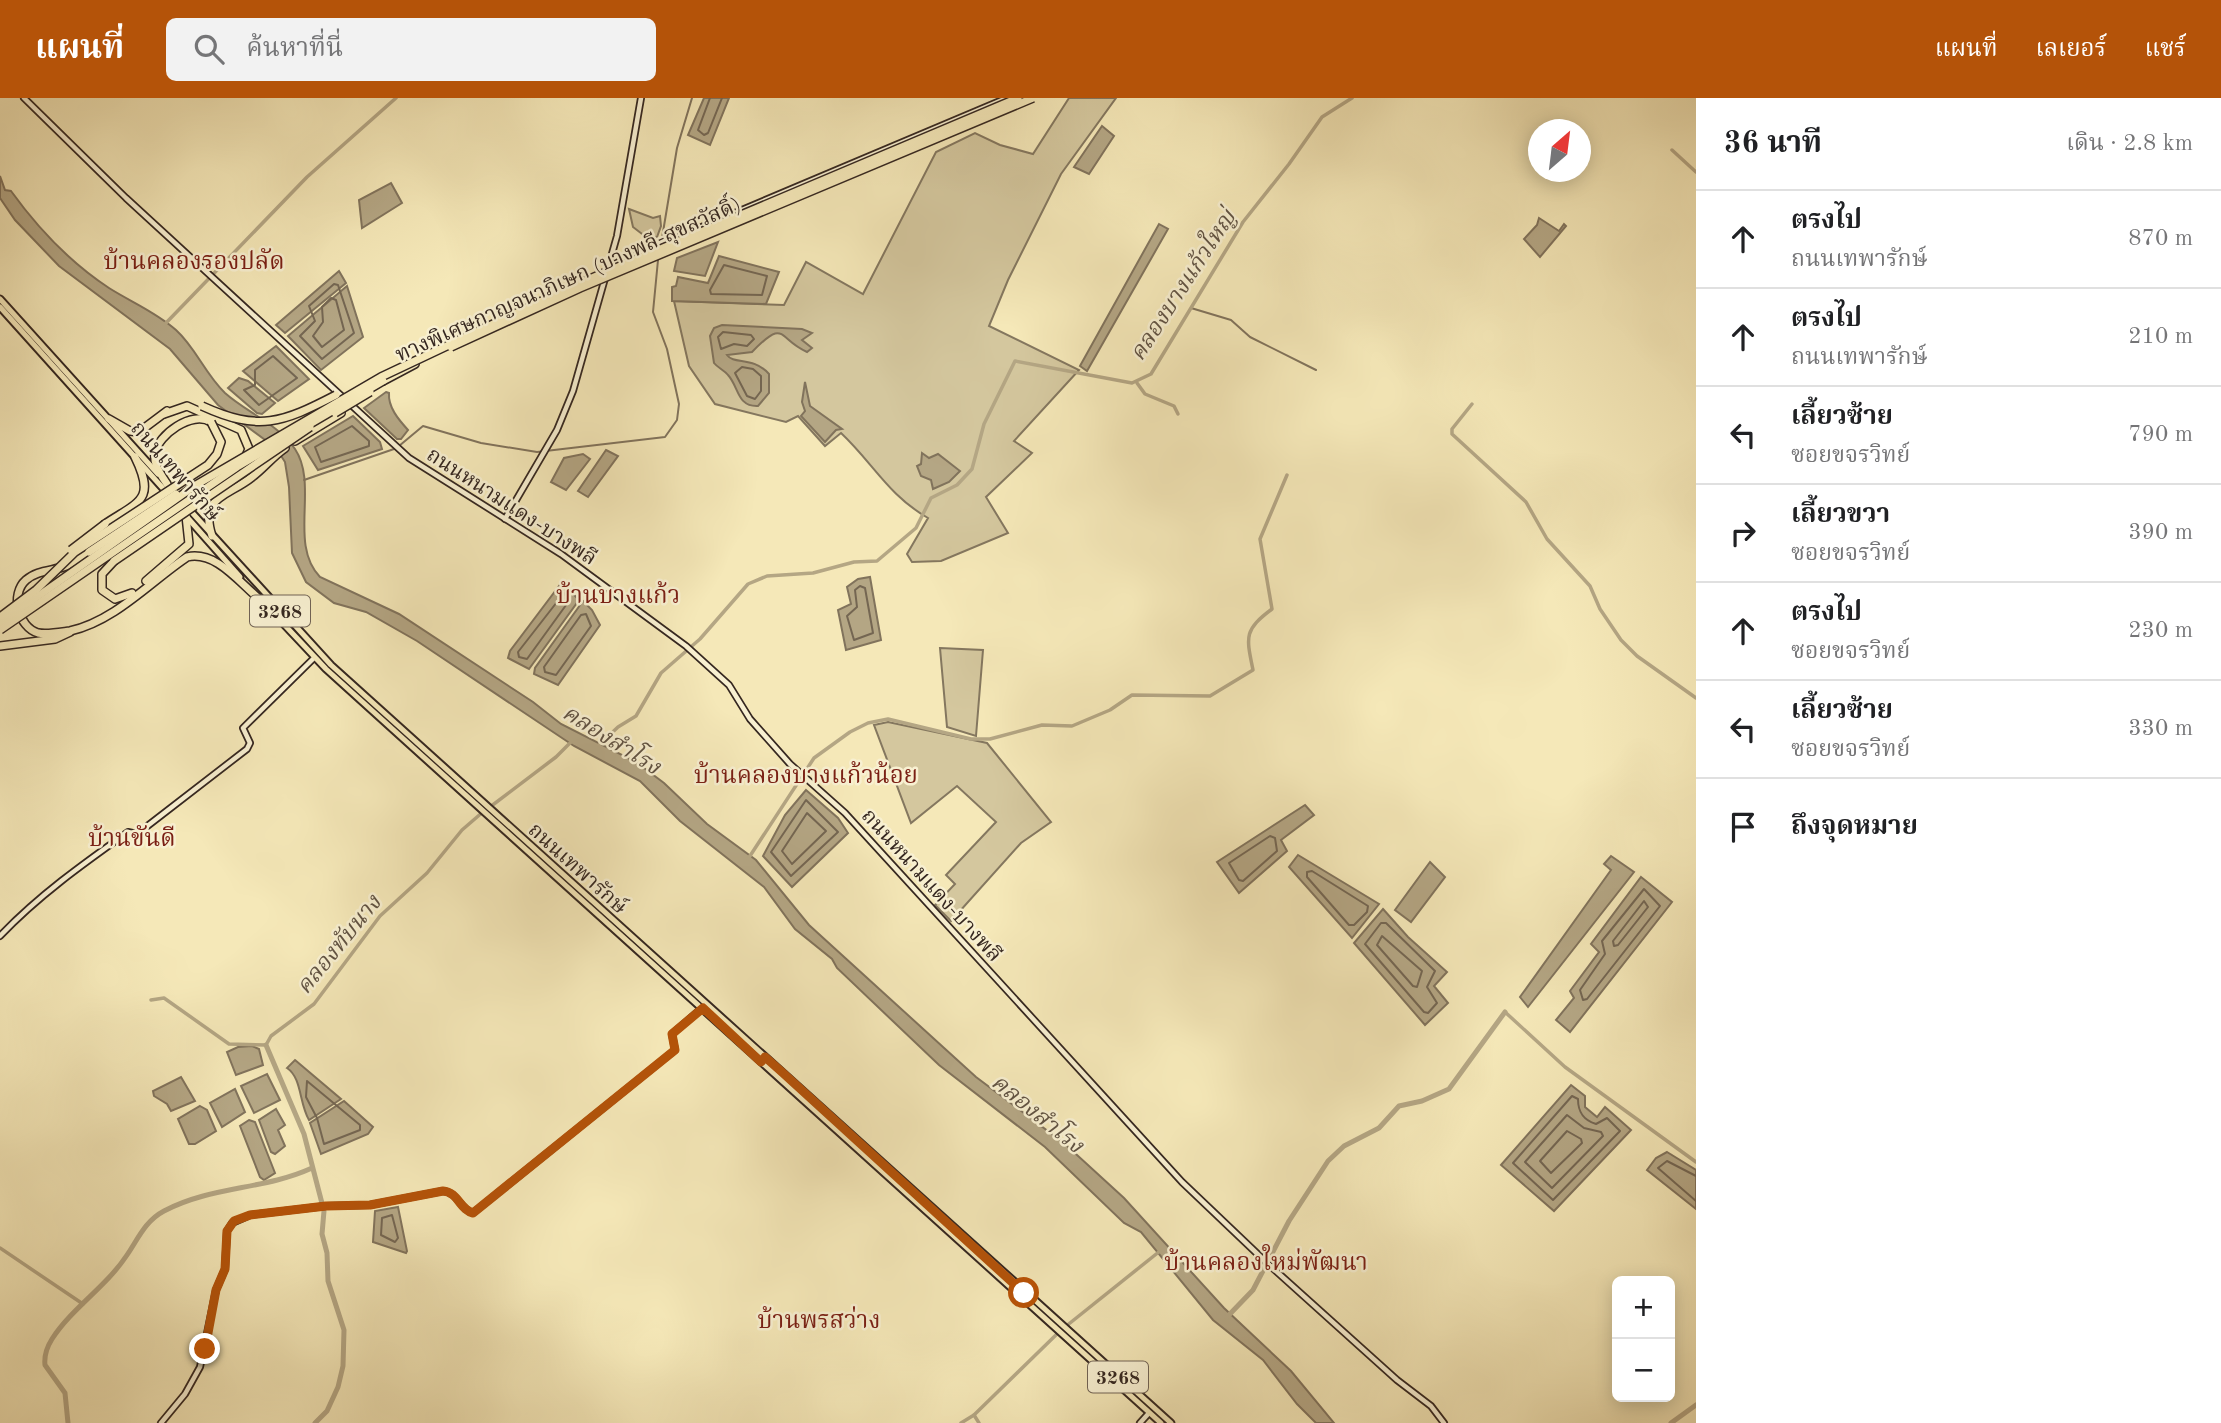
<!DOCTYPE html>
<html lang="th">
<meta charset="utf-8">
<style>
:root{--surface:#fff;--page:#f2f2f2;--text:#202124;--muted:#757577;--line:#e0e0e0;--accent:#b45309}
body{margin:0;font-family:"Old Standard TT","Noto Serif Thai",serif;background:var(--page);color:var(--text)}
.controls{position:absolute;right:21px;bottom:21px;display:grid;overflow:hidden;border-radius:10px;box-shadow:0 4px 18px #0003}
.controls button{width:63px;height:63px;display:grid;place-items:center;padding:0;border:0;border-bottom:2px solid var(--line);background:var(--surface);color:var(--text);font:35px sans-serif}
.compass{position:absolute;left:1528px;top:21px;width:63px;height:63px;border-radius:50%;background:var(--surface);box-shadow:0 4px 18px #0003;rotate:28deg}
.stop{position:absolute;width:21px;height:21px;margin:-16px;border:5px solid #b45309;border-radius:50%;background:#fff}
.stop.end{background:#b45309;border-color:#fff;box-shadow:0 2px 7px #0008}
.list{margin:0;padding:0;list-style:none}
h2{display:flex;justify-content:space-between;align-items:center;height:91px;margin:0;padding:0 28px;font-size:30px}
h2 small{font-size:23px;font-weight:400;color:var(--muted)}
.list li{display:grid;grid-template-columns:46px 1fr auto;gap:21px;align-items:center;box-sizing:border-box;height:98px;padding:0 28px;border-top:2px solid var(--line)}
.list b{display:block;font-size:26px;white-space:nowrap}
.list p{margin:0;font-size:23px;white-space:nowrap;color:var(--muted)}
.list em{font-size:23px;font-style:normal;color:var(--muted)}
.icon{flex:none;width:38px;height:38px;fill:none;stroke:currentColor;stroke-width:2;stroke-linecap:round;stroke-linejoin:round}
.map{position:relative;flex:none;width:1696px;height:1325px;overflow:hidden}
header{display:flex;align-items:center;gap:42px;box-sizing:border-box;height:98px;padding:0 35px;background:var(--accent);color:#fff}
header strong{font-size:33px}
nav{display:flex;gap:38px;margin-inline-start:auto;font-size:24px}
.search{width:490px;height:63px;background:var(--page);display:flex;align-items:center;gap:18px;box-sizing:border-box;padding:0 24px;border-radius:10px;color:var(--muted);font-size:26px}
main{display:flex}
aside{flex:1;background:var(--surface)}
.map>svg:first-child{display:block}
.green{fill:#d4c79e;stroke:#84775f;stroke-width:2}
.water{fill:#b4a684;stroke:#81735c;stroke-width:2}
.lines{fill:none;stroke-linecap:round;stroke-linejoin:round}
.shore{stroke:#746652;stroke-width:2}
.stream{stroke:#81735c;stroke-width:2}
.canal{stroke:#b4a684;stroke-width:3.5}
.river{stroke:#b4a684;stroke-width:5}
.secondary-casing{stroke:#352720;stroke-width:8}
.primary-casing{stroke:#352720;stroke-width:9}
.highway-casing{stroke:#352720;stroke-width:10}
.secondary{stroke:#f8f0d1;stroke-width:4.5}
.primary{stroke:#f5e8b8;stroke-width:5}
.highway{stroke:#f5e8b8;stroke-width:7}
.highway-bridge-casing{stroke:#352720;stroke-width:10;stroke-linecap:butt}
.highway-bridge{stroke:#f5e8b8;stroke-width:7}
.route{stroke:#b45309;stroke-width:9}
.labels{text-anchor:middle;stroke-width:5;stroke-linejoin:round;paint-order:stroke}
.shield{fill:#f8f0d1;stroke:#706355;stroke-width:2}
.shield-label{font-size:19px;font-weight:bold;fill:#352720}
.street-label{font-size:21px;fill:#352720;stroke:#f8f0d1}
.water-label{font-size:23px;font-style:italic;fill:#615343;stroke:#f8f0d1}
.quarter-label{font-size:24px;fill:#7a1f14;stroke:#f8f0d1}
</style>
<header>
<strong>แผนที่</strong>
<div class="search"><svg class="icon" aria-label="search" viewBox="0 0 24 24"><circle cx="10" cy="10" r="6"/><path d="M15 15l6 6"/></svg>ค้นหาที่นี่</div>
<nav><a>แผนที่</a><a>เลเยอร์</a><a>แชร์</a></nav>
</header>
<main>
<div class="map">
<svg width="1696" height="1325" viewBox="0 0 1696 1325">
<rect width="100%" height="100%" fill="#f5e8b8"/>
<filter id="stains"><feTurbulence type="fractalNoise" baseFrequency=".00286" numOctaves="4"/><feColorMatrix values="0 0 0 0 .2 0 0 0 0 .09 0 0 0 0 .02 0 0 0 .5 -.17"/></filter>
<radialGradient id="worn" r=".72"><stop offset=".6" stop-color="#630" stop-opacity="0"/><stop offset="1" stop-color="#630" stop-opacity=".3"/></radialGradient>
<g class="green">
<path d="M1069,0H1116L1061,76L1008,182L989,228L1079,272L1014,343L1032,355L986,399L1008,435L941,463L912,464L907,456L928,420C888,397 873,365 841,335L825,348L798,318L786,324L715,306L689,268L674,203L784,207L806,164L863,196L936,54L975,35L1000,47L1033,56Z"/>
<polygon points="629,111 653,120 660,118 661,128 657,139 646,139 633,129"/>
<polygon points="940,550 983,552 976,638 947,629"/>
<polygon points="888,624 987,645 1051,724 1021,745 951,823 935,807 955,786 946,777 996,724 957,688 911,725 874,627"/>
</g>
<g class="water">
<polygon points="704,0 729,0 710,47 688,37"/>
<polygon points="1102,28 1114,38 1089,76 1074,69"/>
<path d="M0,78L5,92L11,93C37,129 71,165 109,190C131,204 156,214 176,232C196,250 205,276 225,295C246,314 278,326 295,351C319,387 288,446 320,479L399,516L533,604L561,626L636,664L664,685L707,726L756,762L809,827L943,949L976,979L1065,1046L1124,1100L1224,1210L1291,1273L1334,1325H1316L1297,1306L1263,1262L1213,1222L1141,1134L1124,1125L1045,1049L939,967L837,870L832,861L795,831L764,789L680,723L640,683L574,648L417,543L366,514L334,505L306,484L292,455L289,389L285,364L276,350L218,307L170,251L59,168L15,122L0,100Z"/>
<polygon points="391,85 402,105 362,130 359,102"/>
<polygon points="1539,120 1559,133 1564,126 1566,128 1540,159 1524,141 1537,127"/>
<polygon points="1159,126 1168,131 1087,273 1080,268"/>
<polygon points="718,144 705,178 674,173 677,160"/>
<polygon points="719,158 779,174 766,206 672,203 672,189 676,188 678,179 708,185"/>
<polygon points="339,173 346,185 285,235 276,227"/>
<polygon points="347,188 363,239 321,272 288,238"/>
<path d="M722,227L802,231L812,235L802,242L812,250L807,254C777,241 786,219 752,254L727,257C734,267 753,258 769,276V295L758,308C737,309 739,289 728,277C724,272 718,270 714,265L710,238L714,230Z"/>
<polygon points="276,248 309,281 278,303 243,273"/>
<polygon points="239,280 248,283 275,305 262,316 257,315 228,290"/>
<polygon points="805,284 810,308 842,331 836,332 825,344 801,318 805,313 802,304"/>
<path d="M386,294L389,295C388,309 398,321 408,332L401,341H397L364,310Z"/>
<polygon points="353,318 380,344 382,351 318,372 303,348"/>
<polygon points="606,352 618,358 588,399 578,393"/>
<polygon points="922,355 929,360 938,356 960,373 949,384 933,391 931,382 921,378 917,368 921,366"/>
<polygon points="583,356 590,361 566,392 551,384 564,360"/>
<polygon points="870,479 881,542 846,552 838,512 851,506 847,489 858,481"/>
<polygon points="562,484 579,502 529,571 508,560 510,553"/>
<polygon points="583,503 592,512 600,527 558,587 534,576 535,570"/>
<polygon points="806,692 838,720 848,735 792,789 763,758 785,717"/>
<polygon points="1305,707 1314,717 1281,742 1287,753 1239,795 1217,764"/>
<polygon points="1298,757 1379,806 1352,840 1289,769"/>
<polygon points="1611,758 1634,774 1528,909 1520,899 1611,772 1604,766"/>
<polygon points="1430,764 1445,779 1411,824 1395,812"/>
<polygon points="1641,779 1672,804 1570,934 1556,922 1574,900 1570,893 1599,854 1591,846"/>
<polygon points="1383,811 1408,839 1447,874 1434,888 1448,905 1425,927 1354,845"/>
<polygon points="252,948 259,951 263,967 236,977 227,954 238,949"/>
<path d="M295,962L341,1001L309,1022C299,1005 302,980 287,970Z"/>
<polygon points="267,976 280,1002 254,1015 241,988"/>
<polygon points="181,979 195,1003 171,1013 167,1006 154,998 153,993"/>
<polygon points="1571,987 1585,998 1585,1009 1597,1019 1605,1009 1631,1032 1554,1113 1501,1067"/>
<polygon points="235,991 245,1014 222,1029 210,1005"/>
<polygon points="344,1003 373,1029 368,1036 321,1056 310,1025"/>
<polygon points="200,1008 207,1012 216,1033 195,1046 189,1046 178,1021"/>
<polygon points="276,1011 285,1027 278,1032 285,1048 275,1056 271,1054 259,1022"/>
<polygon points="249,1022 255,1024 275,1075 264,1082 260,1079 240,1028"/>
<polygon points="1667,1054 1696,1072 1696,1111 1647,1072 1656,1060"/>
<polygon points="398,1109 407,1153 406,1155 373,1144 375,1113"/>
</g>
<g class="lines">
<g class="shore">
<polyline points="710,0 698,32 704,37 708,35 722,0"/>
<polygon points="724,167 767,178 762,197 711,196 710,192"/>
<polygon points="334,186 338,187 354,235 322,261 300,238 315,223 309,208"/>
<polygon points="331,200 336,202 344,232 322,249 313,238 323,224 322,209"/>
<polygon points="723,234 751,237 754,241 747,248 734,246 721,251 718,239"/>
<polygon points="273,258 297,280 259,307 244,292 255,287 255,272"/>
<polygon points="742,269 753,271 761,278 761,293 755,301 747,298 735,275"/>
<polygon points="352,328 369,343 369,348 321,364 315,349"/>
<polygon points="860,488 865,490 873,535 854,542 847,518 857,509 855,492"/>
<polygon points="564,495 569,503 527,561 519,559 518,554"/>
<polygon points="586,516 591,528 556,577 545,574 544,569 581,517"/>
<polygon points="806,702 838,734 791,778 771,754"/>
<polygon points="807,715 826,733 792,766 782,753"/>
<polygon points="1270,738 1275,740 1277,753 1243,783 1239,782 1229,765"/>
<polygon points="1312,773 1368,808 1367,814 1354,827 1349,827 1307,779 1307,774"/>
<polygon points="1644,791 1660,808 1587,901 1583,902 1580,892 1605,856 1602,843"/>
<polygon points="1644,803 1648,809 1618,847 1614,848 1613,843"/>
<polygon points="1381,825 1386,825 1435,873 1427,889 1437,905 1428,915 1424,914 1365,846"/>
<polygon points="1382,838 1422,873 1417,889 1413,888 1377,847"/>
<polygon points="307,983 360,1027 360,1032 324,1046 317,1020 306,999"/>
<path d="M1572,998L1578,1001C1578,1014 1583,1022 1596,1026L1607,1020L1620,1033L1553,1102L1513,1065Z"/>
<polygon points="1567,1017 1584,1030 1601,1034 1603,1038 1552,1090 1525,1064"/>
<polygon points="1567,1033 1581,1041 1582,1045 1551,1075 1540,1063"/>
<polyline points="1696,1078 1667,1063 1658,1070 1696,1103"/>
<polygon points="392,1117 398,1140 395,1144 381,1137 382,1120"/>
</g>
<g class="stream">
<polyline points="661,146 677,50 692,0"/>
<polyline points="1191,210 1231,222 1250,239 1316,272"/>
<polyline points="399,348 423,328 481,345 537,354 665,339 677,322 679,306 667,251 653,214 658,162"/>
<polyline points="304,382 394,351"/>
</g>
<g class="canal">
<polyline points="1672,52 1696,74"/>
<polyline points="165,226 307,79 396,0"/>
<polyline points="1137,285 1145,296 1174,308 1178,316"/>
<polyline points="1472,306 1452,331 1452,336 1526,404 1547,441 1590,488 1600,511 1621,542 1637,558 1696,600"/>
<polyline points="599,647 618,629 636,618 661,575 700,541 748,486 767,478 813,475 854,464 877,463 916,430 931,400 957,387 972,371 984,326 1015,263 1132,285 1151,276 1243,124 1289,66 1322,19 1352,0"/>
<polyline points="490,709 556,659 571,644"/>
<path d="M748,761L814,660L850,634L868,625L888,621L971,641H990L1042,627L1072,628L1110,612L1132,597L1210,598L1253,572C1246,538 1244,532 1272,511L1260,441L1287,377"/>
<polyline points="151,902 164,900 229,946 266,947 271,938 314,906 380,818 427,775 462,732 484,713"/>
<polyline points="1505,914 1565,969 1696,1064"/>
<polyline points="0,1150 83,1206"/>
<polyline points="1065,1229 1160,1153"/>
<polyline points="974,1317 979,1325"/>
<polyline points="961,1325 974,1317 1059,1234"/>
</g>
<g class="river">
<polyline points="266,947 304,1036 324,1113 322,1136 327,1155 328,1183 344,1232 343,1268 338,1289 327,1313 315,1325"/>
<polyline points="1227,1219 1253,1192 1289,1123 1328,1063 1344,1048 1379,1030 1399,1008 1422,1003 1449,991 1505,914"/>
<path d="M68,1325L65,1295L45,1267C44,1258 47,1249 52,1241C72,1210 106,1189 127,1157C138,1141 145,1123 164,1113C211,1088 264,1092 312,1070"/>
<polyline points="1671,1325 1696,1307"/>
</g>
<g class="secondary-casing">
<g id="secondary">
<polyline points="24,0 126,100 409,360 561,456 686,548 729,587 750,621 790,666 845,715 1182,1084 1267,1165 1397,1282 1431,1308 1444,1325"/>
<polyline points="609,168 1007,0"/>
<polyline points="505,421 557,332 573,293 617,138 641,0"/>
<path d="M0,838C38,798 83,766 128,734L137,736L247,651L250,645L243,630L314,560"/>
<path d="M161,1325L185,1296L200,1269L216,1192L225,1171L227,1133L232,1125L250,1117L326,1108L370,1107L443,1093C458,1094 460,1112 473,1115L675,952L672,936L702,910"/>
<polyline points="1140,1325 1149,1315"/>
</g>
</g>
<g class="primary-casing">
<g id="primary">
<polyline points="0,201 158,376"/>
<polyline points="0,209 169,397"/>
<polyline points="176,397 331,567 1171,1325"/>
<polyline points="186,418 240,479"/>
<polyline points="261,502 326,571 1161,1325"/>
</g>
</g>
<g class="highway-casing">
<g id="highway">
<polyline points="383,283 415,266"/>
<polyline points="164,316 187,308 241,332 249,351 240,372"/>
<polyline points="109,321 130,333 139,334 167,313"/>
<polyline points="295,343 341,315"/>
<path d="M167,386C161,377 153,366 155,355C158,337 192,312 211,324"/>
<path d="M105,426C140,403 156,402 135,359"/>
<path d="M212,438C199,398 227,399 252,379C264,370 273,358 285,350"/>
<path d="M89,454C82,458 74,464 66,468C53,473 37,472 26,482C10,496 18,529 38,535C47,537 62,534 70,533C115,523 151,483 187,459C217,452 241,487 263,504"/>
<polyline points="114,463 102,476 102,492 115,501 132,495"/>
<polyline points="146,483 189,446 186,418"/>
<polyline points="0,548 55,541 70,534"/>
</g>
</g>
<use href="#secondary" class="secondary"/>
<use href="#primary" class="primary"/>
<use href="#highway" class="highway"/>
<g class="highway-bridge-casing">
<g id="highway-bridge">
<polyline points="451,249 580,190 1033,0"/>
<path d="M202,308C259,334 282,325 336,297"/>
<polyline points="335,315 370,294"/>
<polyline points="71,452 105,426"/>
<polyline points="89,454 176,396"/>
<polyline points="114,463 310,329"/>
<polyline points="0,519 36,492 75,454 208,367 217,356 221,344 211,324"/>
<polyline points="0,525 196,387 381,279 580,185 1018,0"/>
<polyline points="0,532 237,369 383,283"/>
</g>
</g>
<use href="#highway-bridge" class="highway-bridge"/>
</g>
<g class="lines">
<path class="route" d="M205,1251L216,1192L225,1171L227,1133L234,1123L250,1117L326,1108L370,1107L443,1093C458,1094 460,1112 473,1115L675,952L672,936L703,910L761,964L765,959L783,975L1024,1195"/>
</g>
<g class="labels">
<g class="shield">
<rect x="250" y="497.5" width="60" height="31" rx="5"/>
<rect x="1088" y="1263.5" width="60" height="31" rx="5"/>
</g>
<g class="shield-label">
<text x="280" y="520">3268</text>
<text x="1118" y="1286">3268</text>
</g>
<g class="street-label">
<text transform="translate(568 181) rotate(-24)" y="7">ทางพิเศษกาญจนาภิเษก (บางพลี-สุขสวัสดิ์)</text>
<text transform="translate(176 373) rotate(49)" y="7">ถนนเทพารักษ์</text>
<text transform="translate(512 408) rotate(33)" y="7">ถนนหนามแดง-บางพลี</text>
<text transform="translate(578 770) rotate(42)" y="7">ถนนเทพารักษ์</text>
<text transform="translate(932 787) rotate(48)" y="7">ถนนหนามแดง-บางพลี</text>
</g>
<g class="water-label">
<text transform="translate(1182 187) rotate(-57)" y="8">คลองบางแก้วใหญ่</text>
<text transform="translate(612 641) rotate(32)" y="8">คลองสำโรง</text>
<text transform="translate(338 846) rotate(-51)" y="8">คลองทับนาง</text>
<text transform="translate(1038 1015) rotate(39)" y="8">คลองสำโรง</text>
</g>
<g class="quarter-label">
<text x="194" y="171">บ้านคลองรองปลัด</text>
<text x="618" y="505">บ้านบางแก้ว</text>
<text x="806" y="685">บ้านคลองบางแก้วน้อย</text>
<text x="132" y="748">บ้านขันดี</text>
<text x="1266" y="1172">บ้านคลองใหม่พัฒนา</text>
<text x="819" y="1230">บ้านพรสว่าง</text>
</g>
</g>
<rect width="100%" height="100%" filter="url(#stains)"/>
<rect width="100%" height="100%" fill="url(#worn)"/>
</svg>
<div class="controls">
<button>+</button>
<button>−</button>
</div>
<svg class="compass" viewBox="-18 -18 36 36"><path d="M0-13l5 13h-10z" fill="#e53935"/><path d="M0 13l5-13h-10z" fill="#757577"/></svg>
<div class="stop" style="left:1024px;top:1195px"></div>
<div class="stop end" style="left:205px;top:1251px"></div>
</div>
<aside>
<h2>36 นาที<small>เดิน · 2.8 km</small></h2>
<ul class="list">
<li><svg class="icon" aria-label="ahead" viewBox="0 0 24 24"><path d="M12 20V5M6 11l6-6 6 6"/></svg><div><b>ตรงไป</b><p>ถนนเทพารักษ์</p></div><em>870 m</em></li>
<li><svg class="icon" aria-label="ahead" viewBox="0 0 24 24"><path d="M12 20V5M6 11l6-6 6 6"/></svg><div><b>ตรงไป</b><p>ถนนเทพารักษ์</p></div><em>210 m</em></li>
<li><svg class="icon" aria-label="left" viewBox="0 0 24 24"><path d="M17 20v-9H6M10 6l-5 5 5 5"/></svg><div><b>เลี้ยวซ้าย</b><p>ซอยขจรวิทย์</p></div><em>790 m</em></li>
<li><svg class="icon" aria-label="right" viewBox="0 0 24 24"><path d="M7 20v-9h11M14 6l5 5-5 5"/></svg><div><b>เลี้ยวขวา</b><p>ซอยขจรวิทย์</p></div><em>390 m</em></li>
<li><svg class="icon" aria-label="ahead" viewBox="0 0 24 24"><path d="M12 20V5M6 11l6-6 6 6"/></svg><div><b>ตรงไป</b><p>ซอยขจรวิทย์</p></div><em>230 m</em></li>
<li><svg class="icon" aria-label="left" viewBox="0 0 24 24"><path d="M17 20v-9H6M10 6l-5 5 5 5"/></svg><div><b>เลี้ยวซ้าย</b><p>ซอยขจรวิทย์</p></div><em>330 m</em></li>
<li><svg class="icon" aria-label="arrive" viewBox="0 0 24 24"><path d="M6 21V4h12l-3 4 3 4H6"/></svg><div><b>ถึงจุดหมาย</b></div></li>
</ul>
</aside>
</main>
